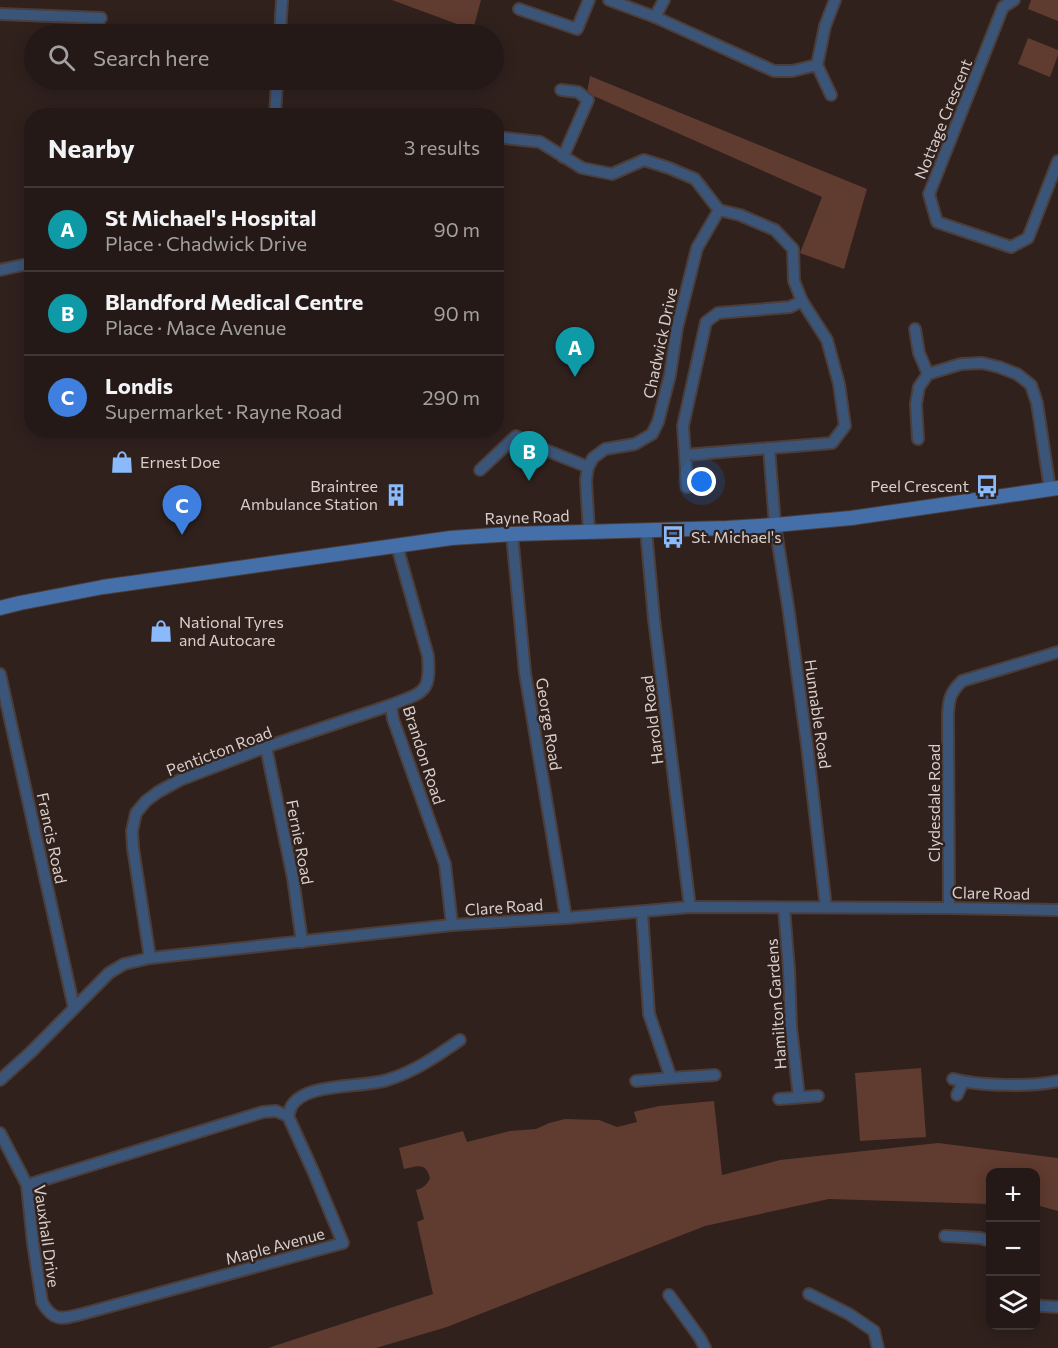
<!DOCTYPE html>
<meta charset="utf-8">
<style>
:root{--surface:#241916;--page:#2c221f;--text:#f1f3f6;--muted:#a3a0a1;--line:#413835;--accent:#8abafc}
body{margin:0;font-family:Commissioner,sans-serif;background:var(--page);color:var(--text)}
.controls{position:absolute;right:18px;bottom:18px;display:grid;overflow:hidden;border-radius:12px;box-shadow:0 3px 15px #0003}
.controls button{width:54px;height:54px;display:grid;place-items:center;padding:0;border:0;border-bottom:2px solid var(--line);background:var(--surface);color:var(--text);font:30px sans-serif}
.you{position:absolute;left:702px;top:482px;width:21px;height:21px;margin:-15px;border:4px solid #fff;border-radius:50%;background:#1a73e8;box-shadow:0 0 0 9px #1a73e833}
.badge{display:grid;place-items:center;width:39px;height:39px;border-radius:50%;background:var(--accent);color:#fff;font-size:20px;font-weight:700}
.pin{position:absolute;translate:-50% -50px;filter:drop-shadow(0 2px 3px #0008)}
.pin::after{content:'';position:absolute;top:32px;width:21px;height:18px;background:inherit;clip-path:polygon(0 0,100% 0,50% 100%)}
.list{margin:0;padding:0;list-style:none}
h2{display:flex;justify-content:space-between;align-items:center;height:78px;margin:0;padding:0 24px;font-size:26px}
h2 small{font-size:20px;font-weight:400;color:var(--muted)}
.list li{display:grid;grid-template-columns:39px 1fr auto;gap:18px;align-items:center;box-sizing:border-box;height:84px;padding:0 24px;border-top:2px solid var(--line)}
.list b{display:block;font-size:22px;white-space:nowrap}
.list p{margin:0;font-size:20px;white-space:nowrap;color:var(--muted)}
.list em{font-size:20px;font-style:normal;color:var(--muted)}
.icon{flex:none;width:33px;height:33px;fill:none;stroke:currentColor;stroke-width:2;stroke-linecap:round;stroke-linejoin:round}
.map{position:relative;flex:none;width:1058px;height:1348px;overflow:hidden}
.search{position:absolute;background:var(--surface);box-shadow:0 3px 15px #0003;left:24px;top:24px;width:480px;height:66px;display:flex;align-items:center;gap:15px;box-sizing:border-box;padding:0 21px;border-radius:33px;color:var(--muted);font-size:22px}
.panel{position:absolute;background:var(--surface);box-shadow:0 3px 15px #0003;left:24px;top:108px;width:480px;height:330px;border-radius:24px}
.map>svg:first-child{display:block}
.green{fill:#603b2f}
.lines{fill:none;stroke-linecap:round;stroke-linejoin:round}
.street-casing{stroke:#4b3d39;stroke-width:14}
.secondary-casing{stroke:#4b3d39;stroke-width:16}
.street{stroke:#3b5579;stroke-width:10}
.secondary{stroke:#456fa9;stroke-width:14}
.labels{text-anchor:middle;stroke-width:4.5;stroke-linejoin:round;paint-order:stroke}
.street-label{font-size:16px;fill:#d8cfcb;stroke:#30211d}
.poi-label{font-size:16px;fill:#d8cfcb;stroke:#30211d;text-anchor:start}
</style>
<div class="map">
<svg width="1058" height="1348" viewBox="0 0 1058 1348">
<rect width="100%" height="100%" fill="#30211d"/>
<g class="green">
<polygon points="392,0 481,0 473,30"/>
<polygon points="1031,0 1058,0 1058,21 1028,9"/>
<polygon points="1028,38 1058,50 1058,55 1050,77 1018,64"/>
<polygon points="590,76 867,189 844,269 800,253 822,197 587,93"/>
<polygon points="921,1068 926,1137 860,1141 855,1073"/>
<path d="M714,1101L722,1175L780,1160L938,1143L1058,1158V1211L1036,1205V1172H990V1204L829,1199L705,1226L447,1327L376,1348H268L433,1294L417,1222L424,1219L416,1190C423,1188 427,1185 430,1178C426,1162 417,1166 404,1169L399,1148L463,1131L467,1142L510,1131L536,1129L549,1123L565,1119L599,1120L617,1127L637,1122L634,1112L637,1111L659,1106Z"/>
</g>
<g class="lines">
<g class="street-casing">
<g id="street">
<polyline points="609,0 655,17 774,71 792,71 817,65 825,26 835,0"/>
<polyline points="1014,0 1003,7 929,194 937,222 1011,247 1028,238 1058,161"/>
<polyline points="519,9 577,29 589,0"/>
<polyline points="0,14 101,18"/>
<polyline points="655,17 664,0"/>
<polyline points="280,34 282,0"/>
<polyline points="817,65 831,95"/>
<polyline points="561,90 578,92 588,100 563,157"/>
<polyline points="275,116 277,80"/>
<polyline points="496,137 540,142 582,168 612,174 644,160 669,168 695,179 719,210"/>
<polyline points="0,270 32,263"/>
<polyline points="915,329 919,353 928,374"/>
<polyline points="918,439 916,404 919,387 928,374 961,364 982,363 999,367 1017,374 1031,385 1037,403 1050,489"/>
<polyline points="769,448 775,525 788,606 807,745 826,907"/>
<polyline points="685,455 687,487"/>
<polyline points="480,470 516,436 538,447 588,467"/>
<polyline points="646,530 654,619 690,907"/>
<polyline points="589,532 586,480 588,467 593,458 605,449 635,444 652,434 658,422 670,375 677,328 697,248 719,210 740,215 775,230 793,249 794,281 802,301 827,340 839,384 845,426 832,443 685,455 683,426 706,322 718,313 790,307 802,301"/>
<polyline points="512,534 525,673 566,918"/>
<path d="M397,546L428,656C431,694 423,692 391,705L393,719L445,864L452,925"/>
<polyline points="0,674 74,1008"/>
<polyline points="266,747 293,878 302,942"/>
<polyline points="784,908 789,970 791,1027 799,1097"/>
<path d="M949,908L948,714C949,698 950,693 962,681L1058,652"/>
<polyline points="150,958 133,848 132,831 136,813 146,801 158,792 180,780 266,747 391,705"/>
<polyline points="671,1078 715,1075"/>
<path d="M953,1079C979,1086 1032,1087 1058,1081"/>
<polyline points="0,1080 31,1052 109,973 124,964 150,958 452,925 566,918 690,907 949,908 1058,910"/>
<polyline points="636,1081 671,1078 649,1014 642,912"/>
<polyline points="957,1095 963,1082"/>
<polyline points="779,1099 818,1096"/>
<path d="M288,1116C289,1113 290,1110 291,1107C304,1082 363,1088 387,1080C414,1072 437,1056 460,1040"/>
<path d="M0,1133L27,1185L33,1243L42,1302C53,1322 62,1319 82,1314L343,1243L313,1171L288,1116L276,1111L263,1112L27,1185"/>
<polyline points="945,1236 980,1238 990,1241"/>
<polyline points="809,1294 849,1314 874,1331 878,1348"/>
<polyline points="669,1295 700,1338 705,1348"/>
<polyline points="1036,1304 1040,1306 1058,1307"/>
</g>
</g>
<g class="secondary-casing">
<polyline id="secondary" points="0,608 20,603 103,587 451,538 512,534 727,528 775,525 851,518 1058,488"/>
</g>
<use href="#street" class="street"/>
<use href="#secondary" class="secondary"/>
</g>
<defs>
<g id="shop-bare" transform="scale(1.8)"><path d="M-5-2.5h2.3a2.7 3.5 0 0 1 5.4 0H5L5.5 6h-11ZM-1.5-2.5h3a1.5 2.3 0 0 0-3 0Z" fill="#8abafc" stroke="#30211d" stroke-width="2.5" paint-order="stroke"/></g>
<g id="bus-bare" transform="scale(1.8)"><path d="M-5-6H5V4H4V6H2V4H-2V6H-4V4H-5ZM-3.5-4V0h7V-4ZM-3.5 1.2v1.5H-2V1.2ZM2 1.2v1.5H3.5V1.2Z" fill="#8abafc" stroke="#30211d" stroke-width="2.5" paint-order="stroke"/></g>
<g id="building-bare" transform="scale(1.8)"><path d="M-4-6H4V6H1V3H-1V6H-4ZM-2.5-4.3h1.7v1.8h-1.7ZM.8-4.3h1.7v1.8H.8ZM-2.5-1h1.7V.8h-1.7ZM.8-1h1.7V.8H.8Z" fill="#8abafc" stroke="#30211d" stroke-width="2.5" paint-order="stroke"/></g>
</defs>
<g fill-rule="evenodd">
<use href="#shop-bare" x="122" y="462"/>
<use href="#bus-bare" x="987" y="486"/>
<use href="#building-bare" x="396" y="495"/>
<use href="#bus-bare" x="673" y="537"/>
<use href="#shop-bare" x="161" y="631"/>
</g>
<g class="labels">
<g class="street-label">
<text transform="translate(943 119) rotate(-68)" y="6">Nottage Crescent</text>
<text transform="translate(660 343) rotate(-78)" y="6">Chadwick Drive</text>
<text transform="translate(527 517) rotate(-2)" y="6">Rayne Road</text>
<text transform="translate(818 714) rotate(82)" y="6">Hunnable Road</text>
<text transform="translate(652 720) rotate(-97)" y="6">Harold Road</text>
<text transform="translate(549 724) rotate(81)" y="6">George Road</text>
<text transform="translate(219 751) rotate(-21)" y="6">Penticton Road</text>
<text transform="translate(424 755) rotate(72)" y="6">Brandon Road</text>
<text transform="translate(934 803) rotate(-90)" y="6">Clydesdale Road</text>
<text transform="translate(52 838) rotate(78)" y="6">Francis Road</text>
<text transform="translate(300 842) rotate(79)" y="6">Fernie Road</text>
<text transform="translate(991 893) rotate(1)" y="6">Clare Road</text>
<text transform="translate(504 907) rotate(-4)" y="6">Clare Road</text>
<text transform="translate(776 1004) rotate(-94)" y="6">Hamilton Gardens</text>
<text transform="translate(47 1236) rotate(82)" y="6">Vauxhall Drive</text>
<text transform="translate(275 1246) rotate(-15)" y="6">Maple Avenue</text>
</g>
<g class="poi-label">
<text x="140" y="468">Ernest Doe</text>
<text x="378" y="492" text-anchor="end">Braintree<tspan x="378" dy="18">Ambulance Station</tspan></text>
<text x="969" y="492" text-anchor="end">Peel Crescent</text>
<text x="691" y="543">St. Michael's</text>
<text x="179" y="628">National Tyres<tspan x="179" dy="18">and Autocare</tspan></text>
</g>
</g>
</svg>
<div class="controls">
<button>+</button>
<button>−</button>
<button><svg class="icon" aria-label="layers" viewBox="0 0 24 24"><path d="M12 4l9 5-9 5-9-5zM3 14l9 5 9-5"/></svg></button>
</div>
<div class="you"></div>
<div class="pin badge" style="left:575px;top:377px;background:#0f9aa8">A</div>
<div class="pin badge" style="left:529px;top:481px;background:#0f9aa8">B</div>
<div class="pin badge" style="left:182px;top:535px;background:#3f7fe0">C</div>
<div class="search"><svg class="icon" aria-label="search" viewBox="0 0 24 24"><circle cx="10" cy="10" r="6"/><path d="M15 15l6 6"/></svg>Search here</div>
<section class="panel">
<h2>Nearby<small>3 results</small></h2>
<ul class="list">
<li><span class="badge" style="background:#0f9aa8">A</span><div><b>St Michael's Hospital</b><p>Place · Chadwick Drive</p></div><em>90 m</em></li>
<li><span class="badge" style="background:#0f9aa8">B</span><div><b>Blandford Medical Centre</b><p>Place · Mace Avenue</p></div><em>90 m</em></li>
<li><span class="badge" style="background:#3f7fe0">C</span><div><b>Londis</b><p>Supermarket · Rayne Road</p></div><em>290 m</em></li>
</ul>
</section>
</div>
